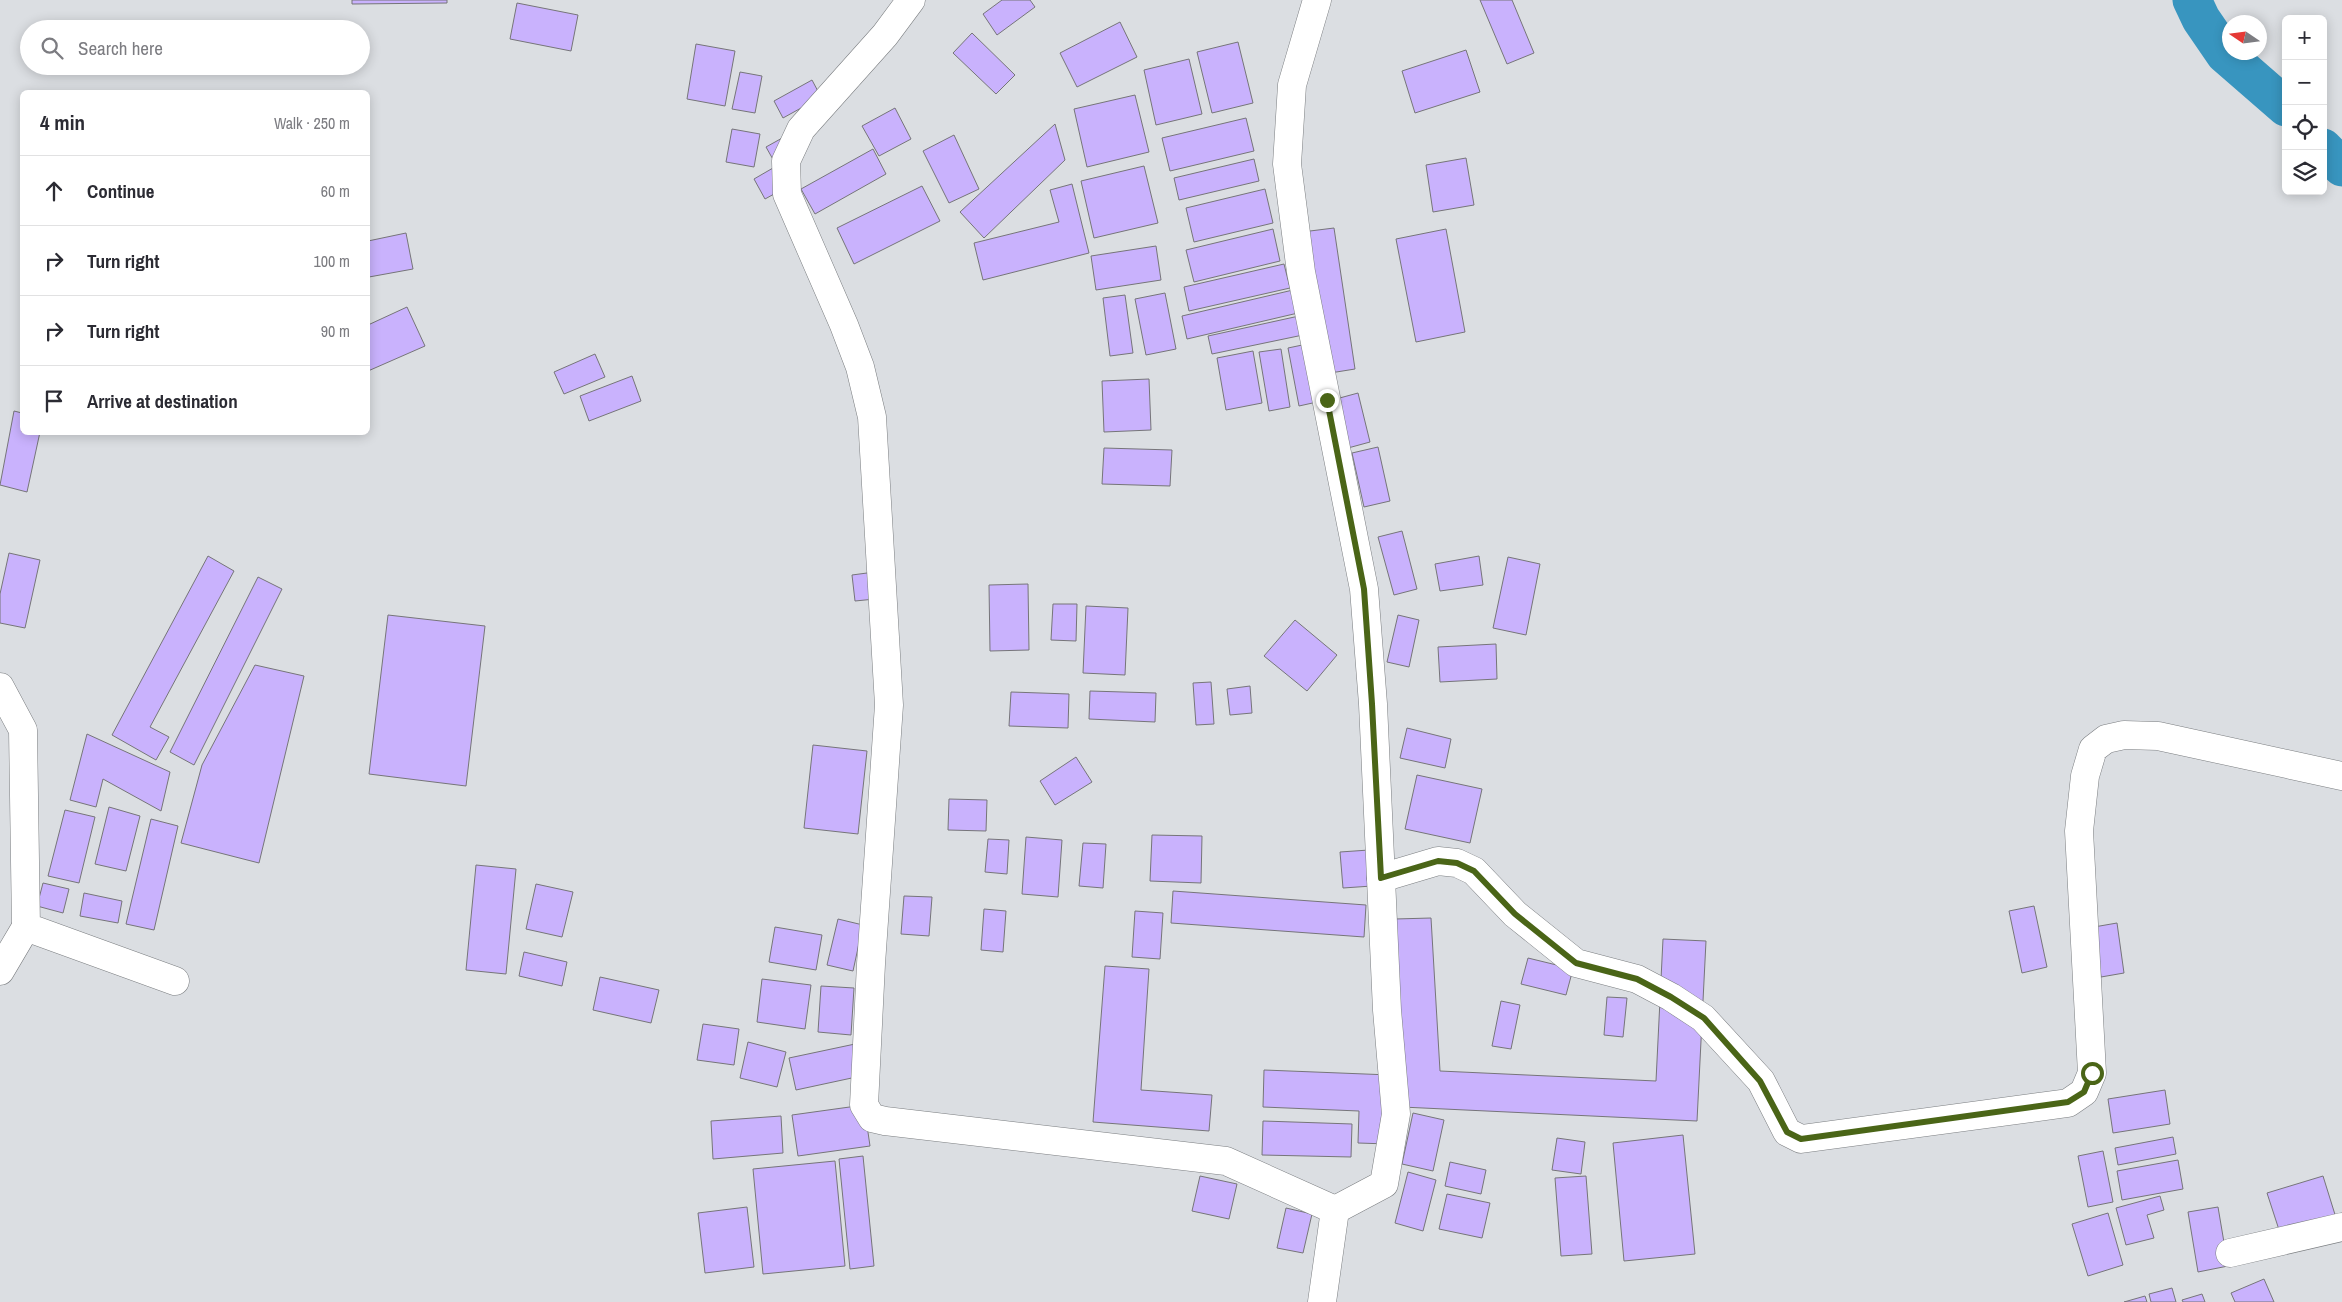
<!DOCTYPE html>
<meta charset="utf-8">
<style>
:root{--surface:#fff;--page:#f2f2f3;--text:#2b2b33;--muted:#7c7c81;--line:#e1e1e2}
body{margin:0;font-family:"Archivo Narrow",sans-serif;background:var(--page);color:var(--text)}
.controls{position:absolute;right:15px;top:15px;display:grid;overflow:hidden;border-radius:8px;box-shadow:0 2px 12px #0003}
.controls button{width:45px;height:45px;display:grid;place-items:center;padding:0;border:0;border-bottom:1px solid var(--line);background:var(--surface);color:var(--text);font:25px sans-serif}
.compass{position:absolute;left:2222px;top:15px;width:45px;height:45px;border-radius:50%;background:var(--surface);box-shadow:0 2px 12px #0003;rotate:283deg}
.stop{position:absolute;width:15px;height:15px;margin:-11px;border:4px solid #4a6517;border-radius:50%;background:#fff}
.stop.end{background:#4a6517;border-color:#fff;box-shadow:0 1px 5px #0008}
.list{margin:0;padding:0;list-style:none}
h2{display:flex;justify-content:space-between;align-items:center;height:65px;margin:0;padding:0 20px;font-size:21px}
h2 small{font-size:16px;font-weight:400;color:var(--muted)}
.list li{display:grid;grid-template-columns:32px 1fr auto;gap:15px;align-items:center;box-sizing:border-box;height:70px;padding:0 20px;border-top:1px solid var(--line)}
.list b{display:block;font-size:19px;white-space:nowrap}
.list em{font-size:16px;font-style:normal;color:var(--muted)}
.icon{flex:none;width:28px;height:28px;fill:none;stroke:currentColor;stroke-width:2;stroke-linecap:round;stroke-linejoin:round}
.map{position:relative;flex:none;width:2342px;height:1302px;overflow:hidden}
.search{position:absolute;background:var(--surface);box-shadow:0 2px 12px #0003;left:20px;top:20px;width:350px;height:55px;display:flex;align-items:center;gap:12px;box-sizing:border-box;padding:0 18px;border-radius:28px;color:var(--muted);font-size:19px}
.panel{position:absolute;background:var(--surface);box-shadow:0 2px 12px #0003;left:20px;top:90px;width:350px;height:345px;border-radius:8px}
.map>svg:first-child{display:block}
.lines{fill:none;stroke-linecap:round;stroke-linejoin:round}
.canal{stroke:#3895bf;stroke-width:39}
.building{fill:#c9b2fd;stroke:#767579}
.minor-casing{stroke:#7b7e81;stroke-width:29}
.minor{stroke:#fff;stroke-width:28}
.route{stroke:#4a6517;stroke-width:6}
</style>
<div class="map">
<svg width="2342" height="1302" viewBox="0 0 2342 1302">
<rect width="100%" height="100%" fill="#dbdee2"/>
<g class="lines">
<g class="canal">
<polyline points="2192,0 2201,19 2225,54 2286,107"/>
<polyline points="2323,148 2342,167"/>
</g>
</g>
<g class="building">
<polygon points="352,0 447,0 447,3 352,4"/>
<polygon points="1002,0 1030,0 1035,7 997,35 983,14"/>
<polygon points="1480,0 1512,0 1534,53 1507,64"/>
<polygon points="517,3 578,15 571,51 510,39"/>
<polygon points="1120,22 1137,57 1077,87 1060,53"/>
<polygon points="972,33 1015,75 996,94 953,53"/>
<polygon points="1238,42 1253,103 1212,113 1197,52"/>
<polygon points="696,44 735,51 725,106 687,99"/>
<polygon points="1466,50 1480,92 1415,113 1402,71"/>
<polygon points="1189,59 1202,114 1156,125 1144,70"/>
<polygon points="740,72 762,76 755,113 732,109"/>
<polygon points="812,80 821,97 783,118 774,101"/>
<polygon points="1135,95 1149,152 1087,167 1074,109"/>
<polygon points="895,108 911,139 879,156 862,126"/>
<polygon points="1246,118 1254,151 1170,171 1162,138"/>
<polygon points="1055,124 1065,160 984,238 960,212"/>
<polygon points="732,129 760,134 754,167 726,162"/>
<polygon points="954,135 979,189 949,203 923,151"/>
<polygon points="784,137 775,163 766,147"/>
<polygon points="873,149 886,174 815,214 801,189"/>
<polygon points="1466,158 1474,205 1433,212 1426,165"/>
<polygon points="1254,159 1259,181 1179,200 1174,178"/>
<polygon points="1144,166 1158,223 1094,238 1081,181"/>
<polygon points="773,168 785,188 765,199 754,179"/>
<polygon points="1072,184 1089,253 983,280 974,243 1059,222 1050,190"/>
<polygon points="922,186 940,221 854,264 837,228"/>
<polygon points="1265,189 1273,223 1194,242 1186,208"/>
<polygon points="1334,228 1355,369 1324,374 1302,232"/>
<polygon points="1273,229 1280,261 1194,282 1186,250"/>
<polygon points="1446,229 1465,332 1416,342 1396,239"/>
<polygon points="406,233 413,269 369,277 368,241"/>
<polygon points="1156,246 1161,280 1096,290 1091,256"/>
<polygon points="1284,264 1290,288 1189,311 1184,287"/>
<polygon points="1293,290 1298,313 1187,339 1182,316"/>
<polygon points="1165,293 1176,349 1146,355 1135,299"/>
<polygon points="1125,295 1133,353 1110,356 1103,298"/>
<polygon points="407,307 425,346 368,371 368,325"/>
<polygon points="1299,316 1303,335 1212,354 1208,336"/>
<polygon points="1307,344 1317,402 1299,406 1288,348"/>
<polygon points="1281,349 1290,407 1269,411 1259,352"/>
<polygon points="1253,351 1262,403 1226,410 1217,358"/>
<polygon points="595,354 605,377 564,394 554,372"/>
<polygon points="632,376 641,401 589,421 580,396"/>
<polygon points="1149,379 1151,430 1104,432 1102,381"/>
<polygon points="1358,393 1370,442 1348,448 1336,399"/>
<polygon points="14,411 22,413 22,432 40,432 27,492 0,485"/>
<polygon points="1378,447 1390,501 1364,507 1352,453"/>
<polygon points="1104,448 1172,450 1170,486 1102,484"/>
<polygon points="1402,531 1417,589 1394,595 1378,537"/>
<polygon points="9,553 40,560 25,628 0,623 0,594"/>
<polygon points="208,556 234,571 150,727 169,737 156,760 112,735"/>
<polygon points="1479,556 1483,585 1440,591 1435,564"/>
<polygon points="1508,557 1540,564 1526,635 1493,628"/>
<polygon points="882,571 885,598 855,601 852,575"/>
<polygon points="258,577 282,589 194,765 170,752"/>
<polygon points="1028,584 1029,650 990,651 989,585"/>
<polygon points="1053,604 1077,604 1076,641 1051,640"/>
<polygon points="1086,606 1128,608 1125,675 1083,673"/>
<polygon points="388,615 485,626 466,786 369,774"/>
<polygon points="1398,615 1419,620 1409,667 1387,662"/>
<polygon points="1295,620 1337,655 1307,691 1264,656"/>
<polygon points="1496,644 1497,679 1440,682 1438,647"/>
<polygon points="255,665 304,676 259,863 181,843 202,765"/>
<polygon points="1211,682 1214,724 1196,725 1193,683"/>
<polygon points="1250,686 1252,713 1230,715 1227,689"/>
<polygon points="1090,691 1156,693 1155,722 1089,719"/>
<polygon points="1011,692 1069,694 1068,728 1009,726"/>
<polygon points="1407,728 1451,739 1445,768 1400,758"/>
<polygon points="87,734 170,772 161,811 103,779 96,807 70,800"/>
<polygon points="813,745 867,751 858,834 804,828"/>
<polygon points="1076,757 1092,782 1055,805 1040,781"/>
<polygon points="1417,775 1482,789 1470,843 1405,829"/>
<polygon points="949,799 987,800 986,831 948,830"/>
<polygon points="109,807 140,816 126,871 95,864"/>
<polygon points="65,810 95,817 79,883 48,876"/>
<polygon points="151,819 178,826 154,930 126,924"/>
<polygon points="1152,835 1202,836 1201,883 1150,881"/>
<polygon points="1026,837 1062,840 1058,897 1022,894"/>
<polygon points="988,839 1009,840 1007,874 985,872"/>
<polygon points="1083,843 1106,844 1103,888 1079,886"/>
<polygon points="1369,850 1372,886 1343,888 1340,852"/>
<polygon points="476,865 516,869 506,974 466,970"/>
<polygon points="43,883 69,889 63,913 37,906"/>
<polygon points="536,884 573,892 562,937 526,929"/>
<polygon points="1173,891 1366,905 1364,937 1171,923"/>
<polygon points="84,893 122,901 118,923 80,916"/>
<polygon points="904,896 932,897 929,936 901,934"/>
<polygon points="2034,906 2047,967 2022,973 2009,911"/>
<polygon points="984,909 1006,911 1003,952 981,950"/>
<polygon points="1135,911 1163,913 1160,959 1132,957"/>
<polygon points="1431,918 1440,1071 1656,1081 1663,939 1706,941 1697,1121 1402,1107 1395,919"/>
<polygon points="838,919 863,925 853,971 827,965"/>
<polygon points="2117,923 2124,973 2101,977 2094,927"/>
<polygon points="775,927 822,935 816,970 769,962"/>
<polygon points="524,952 567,962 562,986 519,976"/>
<polygon points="1528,958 1573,969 1566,995 1521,984"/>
<polygon points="1105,966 1149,969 1141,1090 1212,1095 1209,1131 1093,1122"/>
<polygon points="600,977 659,990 651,1023 593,1010"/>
<polygon points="762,979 811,985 805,1029 757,1022"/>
<polygon points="821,986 854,988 851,1035 818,1032"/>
<polygon points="1607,997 1627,998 1623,1037 1604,1035"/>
<polygon points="1501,1001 1520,1005 1511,1049 1492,1046"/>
<polygon points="703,1024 739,1029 734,1065 697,1060"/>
<polygon points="748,1042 786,1052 777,1087 740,1078"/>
<polygon points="855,1044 861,1076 796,1090 789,1058"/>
<polygon points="1264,1070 1390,1075 1388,1144 1358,1143 1359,1111 1263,1107"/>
<polygon points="2165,1090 2170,1124 2113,1133 2108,1099"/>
<polygon points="864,1105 870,1146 798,1156 792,1115"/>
<polygon points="1413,1113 1444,1120 1433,1171 1402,1164"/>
<polygon points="781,1116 783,1153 713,1159 711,1121"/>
<polygon points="1263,1121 1352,1124 1351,1157 1262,1155"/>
<polygon points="1683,1135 1695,1254 1624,1261 1613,1143"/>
<polygon points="2173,1137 2176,1154 2118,1165 2115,1148"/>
<polygon points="1557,1138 1585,1142 1581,1174 1552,1170"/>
<polygon points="2103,1151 2113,1202 2088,1207 2078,1156"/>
<polygon points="863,1156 874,1266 850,1269 839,1159"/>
<polygon points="2178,1160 2183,1189 2122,1200 2117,1171"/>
<polygon points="835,1161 845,1266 763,1274 753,1169"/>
<polygon points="1450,1162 1486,1170 1481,1194 1445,1186"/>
<polygon points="1408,1172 1436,1180 1423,1231 1395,1223"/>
<polygon points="1200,1176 1237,1184 1229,1219 1192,1211"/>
<polygon points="1586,1176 1592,1254 1561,1256 1555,1178"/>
<polygon points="2323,1176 2337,1221 2282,1239 2267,1193"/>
<polygon points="1447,1194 1490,1203 1482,1238 1439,1229"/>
<polygon points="2160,1196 2164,1210 2147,1215 2154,1238 2126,1245 2116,1208"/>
<polygon points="747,1207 754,1267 705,1273 698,1213"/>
<polygon points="2218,1207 2228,1266 2198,1272 2188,1212"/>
<polygon points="1286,1208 1312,1214 1303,1253 1277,1248"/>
<polygon points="2108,1213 2123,1265 2088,1276 2072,1224"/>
<polygon points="2264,1279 2274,1302 2235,1302 2231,1293"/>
<polygon points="2172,1288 2176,1302 2151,1302 2149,1294"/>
<polygon points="2202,1294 2205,1302 2183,1302 2182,1300"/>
<polygon points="2145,1296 2147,1302 2124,1302"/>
</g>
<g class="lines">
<g class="minor-casing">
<g id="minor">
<polyline points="911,0 885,35 801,129 786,161 787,194 844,325 860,367 872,417 889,705 871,964 864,1105 872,1118 885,1121 1226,1161 1335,1210 1322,1302"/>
<polyline points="1317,0 1292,85 1287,164 1301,272 1364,589 1373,704 1387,1010 1396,1114 1384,1184 1335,1210"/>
<polyline points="0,687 23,730 26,927 175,981"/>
<polyline points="1381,878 1438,861 1457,863 1474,871 1515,914 1576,963 1637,979 1671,997 1703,1018 1761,1081 1787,1132 1801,1139 2068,1103 2084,1092 2092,1073 2079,831 2085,776 2093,749 2106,739 2124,735 2158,736 2342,776"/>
<polyline points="0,971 26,927"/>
<polyline points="2230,1253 2342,1227"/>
</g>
</g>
<use href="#minor" class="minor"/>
</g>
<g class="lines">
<polyline class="route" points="1327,400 1364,589 1372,704 1381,878 1438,861 1457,863 1474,871 1515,914 1576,963 1637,979 1671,997 1704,1018 1760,1081 1787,1132 1801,1139 2068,1102 2084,1092 2092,1073"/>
</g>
</svg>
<div class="controls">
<button>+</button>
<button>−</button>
<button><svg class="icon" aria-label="locate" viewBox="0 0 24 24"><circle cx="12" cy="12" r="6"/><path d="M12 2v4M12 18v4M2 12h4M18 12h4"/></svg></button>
<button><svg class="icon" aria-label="layers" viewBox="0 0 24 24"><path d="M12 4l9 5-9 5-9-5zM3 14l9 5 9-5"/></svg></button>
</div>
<svg class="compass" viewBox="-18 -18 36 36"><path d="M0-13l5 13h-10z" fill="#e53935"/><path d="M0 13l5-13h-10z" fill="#7c7c81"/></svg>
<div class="stop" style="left:2092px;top:1073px"></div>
<div class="stop end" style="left:1327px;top:400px"></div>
<div class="search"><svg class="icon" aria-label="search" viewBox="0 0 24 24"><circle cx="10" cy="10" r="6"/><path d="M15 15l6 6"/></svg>Search here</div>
<section class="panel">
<h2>4 min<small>Walk · 250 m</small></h2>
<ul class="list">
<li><svg class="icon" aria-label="ahead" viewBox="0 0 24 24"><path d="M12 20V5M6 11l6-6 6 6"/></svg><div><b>Continue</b></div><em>60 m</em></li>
<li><svg class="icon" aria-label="right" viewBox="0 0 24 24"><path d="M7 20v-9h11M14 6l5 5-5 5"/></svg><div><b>Turn right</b></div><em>100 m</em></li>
<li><svg class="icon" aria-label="right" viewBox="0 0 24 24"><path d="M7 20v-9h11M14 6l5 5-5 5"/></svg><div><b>Turn right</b></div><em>90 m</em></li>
<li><svg class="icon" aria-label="arrive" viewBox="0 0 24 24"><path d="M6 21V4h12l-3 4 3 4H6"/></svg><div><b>Arrive at destination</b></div></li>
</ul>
</section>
</div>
